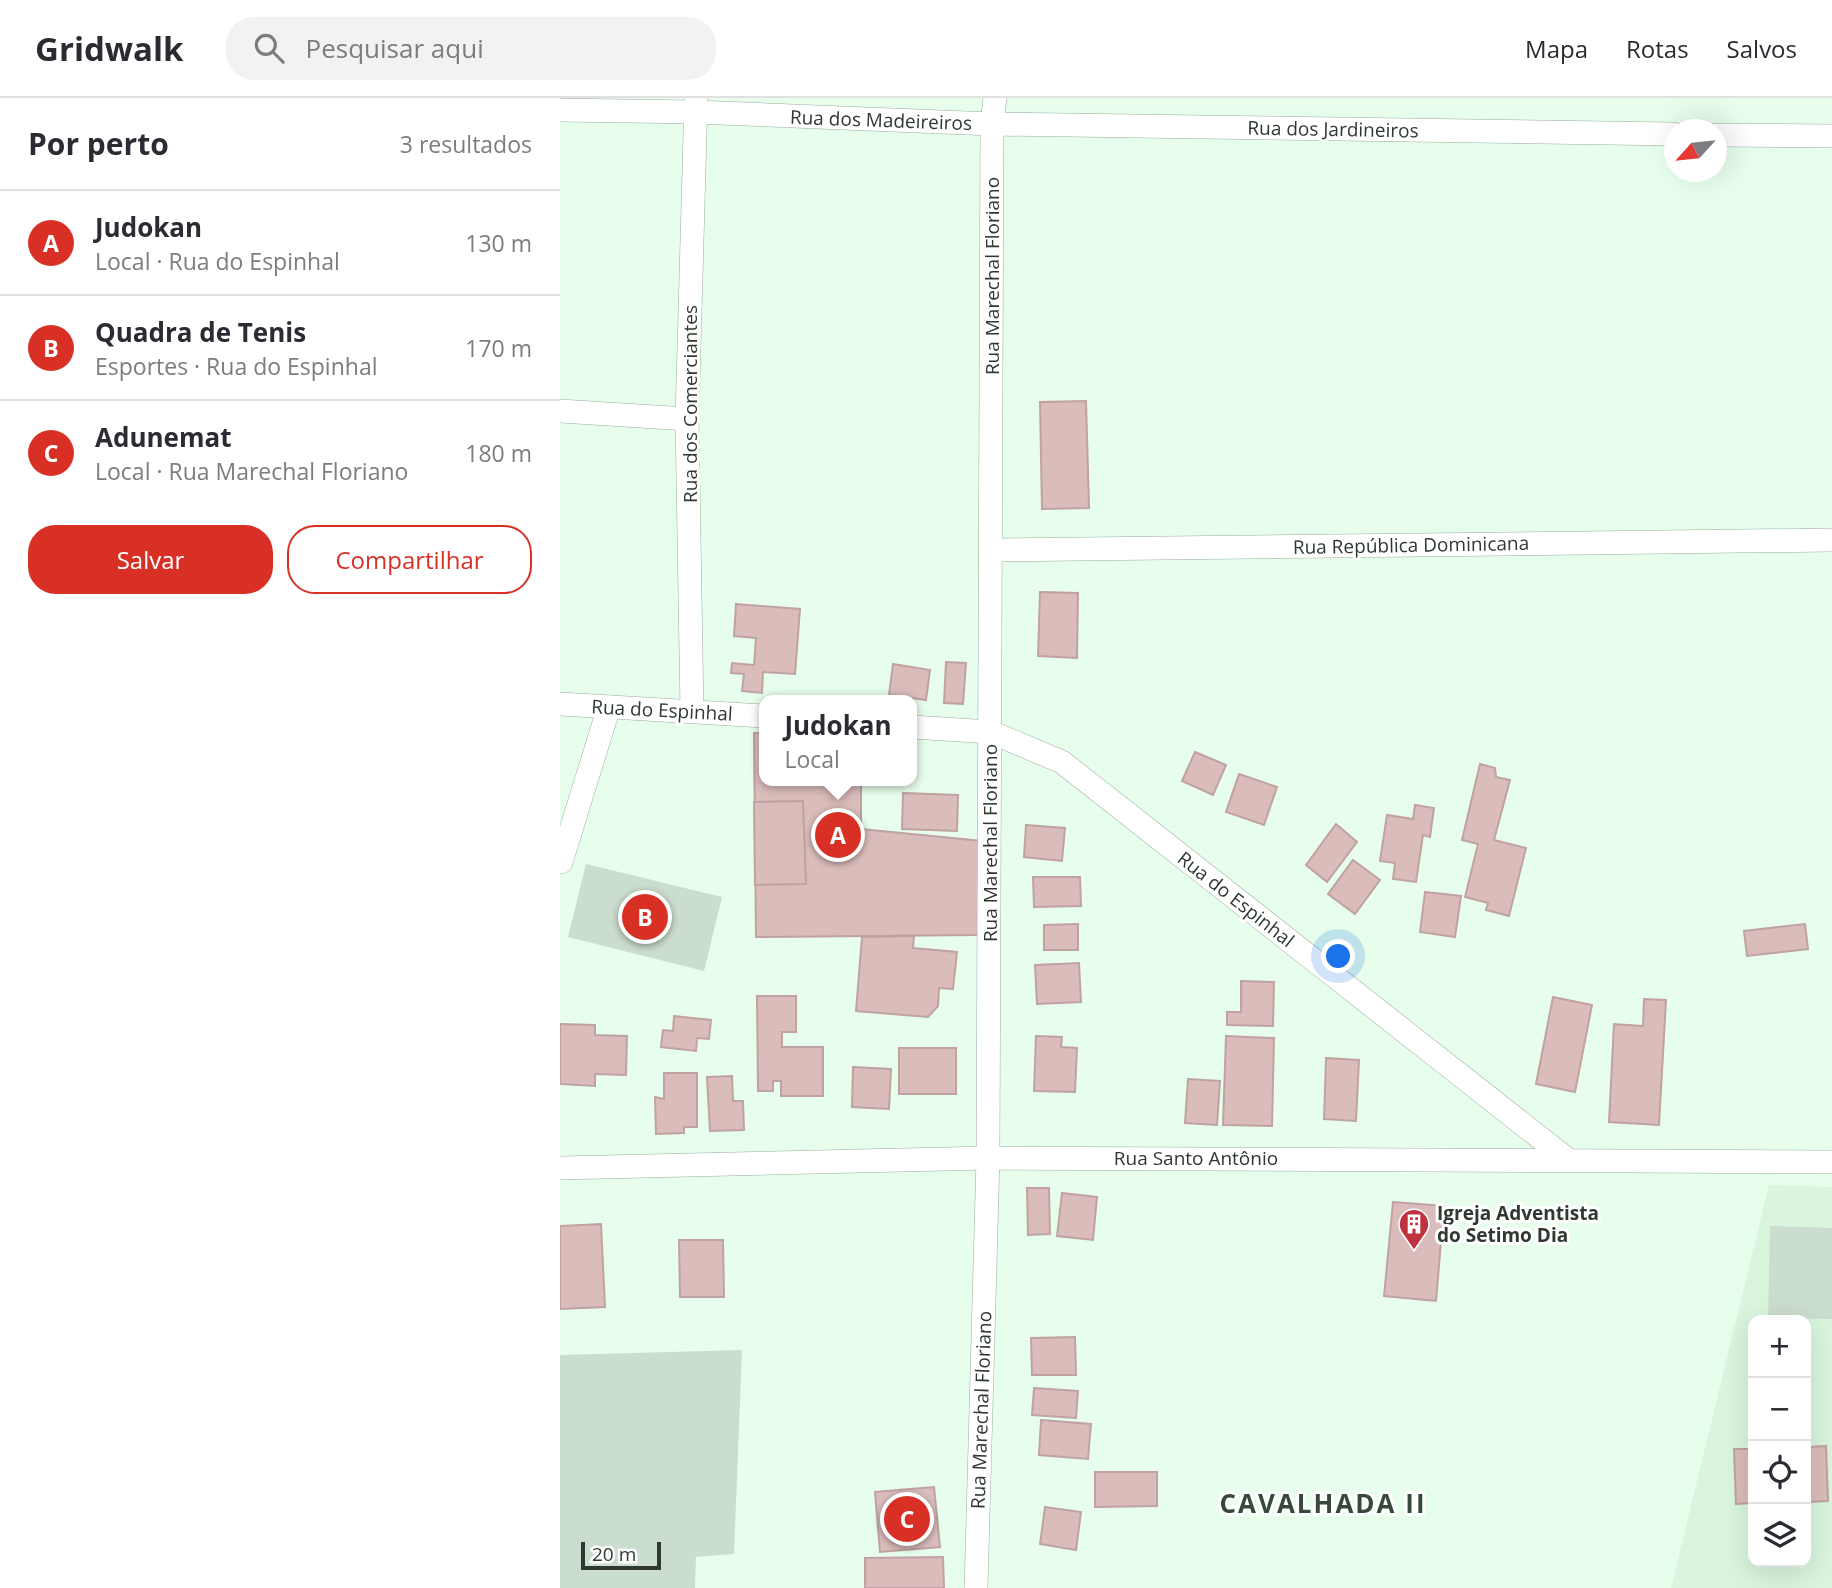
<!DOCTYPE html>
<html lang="pt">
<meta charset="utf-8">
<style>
:root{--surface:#fff;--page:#f2f2f3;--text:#2b2b33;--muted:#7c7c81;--line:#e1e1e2;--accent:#d93025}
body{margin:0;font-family:"Open Sans",sans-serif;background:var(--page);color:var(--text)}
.controls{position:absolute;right:21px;bottom:21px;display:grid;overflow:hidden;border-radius:14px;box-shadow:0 7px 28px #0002}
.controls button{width:63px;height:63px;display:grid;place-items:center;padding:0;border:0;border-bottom:2px solid var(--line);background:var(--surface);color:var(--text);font:35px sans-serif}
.compass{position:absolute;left:1104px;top:21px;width:63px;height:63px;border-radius:50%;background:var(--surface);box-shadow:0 7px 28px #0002;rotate:243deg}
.scale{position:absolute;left:21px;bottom:18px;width:80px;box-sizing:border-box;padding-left:7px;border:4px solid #2f3831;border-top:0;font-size:19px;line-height:24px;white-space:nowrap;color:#2f3831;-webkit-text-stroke:5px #fff;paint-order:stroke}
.you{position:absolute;left:779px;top:859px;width:24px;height:24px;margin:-18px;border:5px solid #fff;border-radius:50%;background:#1a73e8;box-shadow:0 0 0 10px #1a73e833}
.badge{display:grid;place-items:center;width:46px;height:46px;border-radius:50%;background:var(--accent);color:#fff;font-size:23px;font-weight:700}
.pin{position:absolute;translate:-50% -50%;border:4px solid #fff;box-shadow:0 2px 7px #0006}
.popup{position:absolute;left:199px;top:597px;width:158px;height:91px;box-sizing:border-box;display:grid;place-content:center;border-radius:14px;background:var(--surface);filter:drop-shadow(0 2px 5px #0005);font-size:23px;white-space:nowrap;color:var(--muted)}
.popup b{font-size:26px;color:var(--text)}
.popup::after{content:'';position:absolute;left:50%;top:100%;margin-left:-14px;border:14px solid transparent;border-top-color:var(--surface)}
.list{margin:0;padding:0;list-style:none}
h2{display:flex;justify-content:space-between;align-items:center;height:91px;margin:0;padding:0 28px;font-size:30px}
h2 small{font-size:23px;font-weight:400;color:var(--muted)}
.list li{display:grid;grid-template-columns:46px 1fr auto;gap:21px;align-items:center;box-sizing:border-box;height:105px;padding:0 28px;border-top:2px solid var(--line)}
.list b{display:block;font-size:26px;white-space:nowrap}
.list p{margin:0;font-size:23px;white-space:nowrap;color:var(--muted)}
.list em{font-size:23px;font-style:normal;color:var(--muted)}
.actions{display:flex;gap:14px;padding:21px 28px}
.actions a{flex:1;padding:16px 0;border:2px solid var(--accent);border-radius:28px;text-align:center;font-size:24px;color:var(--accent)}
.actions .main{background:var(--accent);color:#fff}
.icon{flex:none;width:38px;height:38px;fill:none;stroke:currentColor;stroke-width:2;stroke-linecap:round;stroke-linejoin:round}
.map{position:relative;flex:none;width:1272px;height:1490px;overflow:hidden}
header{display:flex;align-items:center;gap:42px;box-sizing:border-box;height:98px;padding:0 35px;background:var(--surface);border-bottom:2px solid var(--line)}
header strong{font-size:33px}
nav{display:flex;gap:38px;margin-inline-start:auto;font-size:24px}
.search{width:490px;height:63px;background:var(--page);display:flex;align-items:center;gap:18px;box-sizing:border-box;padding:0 24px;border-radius:28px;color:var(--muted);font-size:26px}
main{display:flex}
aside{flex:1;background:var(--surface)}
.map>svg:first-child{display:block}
.built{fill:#d9f5de;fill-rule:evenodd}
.green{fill:#cbddce}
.building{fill:#dabdbb;stroke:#bfa2a1;stroke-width:2}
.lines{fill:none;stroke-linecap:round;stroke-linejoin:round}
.minor-casing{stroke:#99ae9d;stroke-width:24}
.minor{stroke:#fff;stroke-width:23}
.labels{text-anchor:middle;stroke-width:6;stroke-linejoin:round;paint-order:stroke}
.street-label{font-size:19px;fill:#2f3831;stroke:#fff}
.poi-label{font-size:19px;font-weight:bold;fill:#2f3831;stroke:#fff;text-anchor:start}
.district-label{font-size:26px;font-weight:bold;letter-spacing:2px;fill:#36493a;stroke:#fff}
</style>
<header>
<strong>Gridwalk</strong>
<div class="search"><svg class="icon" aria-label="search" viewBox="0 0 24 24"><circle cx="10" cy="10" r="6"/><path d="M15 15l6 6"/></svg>Pesquisar aqui</div>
<nav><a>Mapa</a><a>Rotas</a><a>Salvos</a></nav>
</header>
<main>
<aside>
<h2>Por perto<small>3 resultados</small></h2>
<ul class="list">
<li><span class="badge">A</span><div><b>Judokan</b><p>Local · Rua do Espinhal</p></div><em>130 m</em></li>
<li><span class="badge">B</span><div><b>Quadra de Tenis</b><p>Esportes · Rua do Espinhal</p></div><em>170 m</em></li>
<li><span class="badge">C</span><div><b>Adunemat</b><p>Local · Rua Marechal Floriano</p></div><em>180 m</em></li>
</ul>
<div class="actions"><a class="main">Salvar</a><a>Compartilhar</a></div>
</aside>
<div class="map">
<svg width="1272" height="1490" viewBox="0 0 1272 1490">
<rect width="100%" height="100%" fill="#e8feec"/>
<path class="built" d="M1209,1087L1272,1089V1490H1111ZM1193,1222H1246V1464H1193Z"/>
<g class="green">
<polygon points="26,766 162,799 144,873 8,839"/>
<polygon points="1210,1128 1272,1130 1272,1221 1208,1220"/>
<polygon points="182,1252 174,1456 136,1459 135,1490 0,1490 0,1257"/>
</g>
<g class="building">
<polygon points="526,303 529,410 482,411 480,304"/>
<polygon points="480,494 518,495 517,560 478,558"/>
<polygon points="176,506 240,511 235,576 203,574 202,595 182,593 184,576 171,575 172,565 194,567 196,540 174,538"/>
<polygon points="386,564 406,565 403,606 384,605"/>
<polygon points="333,566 370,572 366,602 329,597"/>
<polygon points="194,635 204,635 204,683 301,683 301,731 422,743 418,837 196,839"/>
<polygon points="635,654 666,667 653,697 622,683"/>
<polygon points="920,666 935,670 936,679 950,682 934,742 966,750 949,818 926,812 928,805 905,799 918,746 902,742"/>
<polygon points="679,676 717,689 704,727 666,714"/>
<polygon points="343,695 398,697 397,733 342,731"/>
<polygon points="243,703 246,786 195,787 194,704"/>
<polygon points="855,707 874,710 870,739 863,737 856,784 833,781 835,765 820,763 827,717 853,721"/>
<polygon points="776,726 797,744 767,784 746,767"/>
<polygon points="466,727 505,730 502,763 464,759"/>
<polygon points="793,762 820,782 795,816 768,796"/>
<polygon points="473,779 520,779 521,808 474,809"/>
<polygon points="865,794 901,798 895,839 860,834"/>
<polygon points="518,826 518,852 484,852 484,827"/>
<polygon points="1245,826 1248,851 1187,858 1184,833"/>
<polygon points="354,838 353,850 397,854 393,891 379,890 378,908 368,919 296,913 302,839"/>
<polygon points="519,865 521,904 477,906 475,867"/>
<polygon points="681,883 714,884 713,928 667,927 667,914 681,914"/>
<polygon points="197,898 236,898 236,934 222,934 222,949 263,949 263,998 221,998 221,983 213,983 213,993 198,993"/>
<polygon points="993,899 1032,907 1015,994 976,986"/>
<polygon points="1084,901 1106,902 1099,1027 1049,1024 1054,926 1083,928"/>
<polygon points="114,918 151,922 149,941 137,940 136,953 101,949 103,932 113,933"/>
<polygon points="0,926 35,927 35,937 67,938 66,977 35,976 35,988 0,986"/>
<polygon points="476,938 502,939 501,949 517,950 515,994 474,993"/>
<polygon points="666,938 714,940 712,1028 663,1027"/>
<rect x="339" y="950" width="57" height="46"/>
<polygon points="766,960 799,962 796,1023 764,1021"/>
<polygon points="293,969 331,971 329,1011 292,1009"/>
<polygon points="104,975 137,975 137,1029 124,1029 124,1035 96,1036 95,999 104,1001"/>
<polygon points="172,978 173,1003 183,1003 184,1032 150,1033 147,979"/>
<polygon points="628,981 660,983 657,1027 625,1025"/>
<polygon points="467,1090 489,1090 490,1136 468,1137"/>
<polygon points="502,1095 537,1099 533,1142 497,1138"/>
<polygon points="833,1104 884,1108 876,1203 824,1198"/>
<polygon points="41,1126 45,1209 0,1211 0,1128"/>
<polygon points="119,1142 163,1142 164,1199 120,1199"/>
<polygon points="515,1239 516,1277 472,1277 471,1240"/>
<polygon points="474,1290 518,1293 516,1320 472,1317"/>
<polygon points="481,1322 531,1326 528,1361 479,1357"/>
<polygon points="1266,1348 1268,1403 1246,1404 1246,1349"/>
<polygon points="1174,1351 1193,1351 1193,1405 1176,1406"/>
<polygon points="535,1374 597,1374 597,1408 535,1409"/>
<polygon points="374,1389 380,1449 320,1454 315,1394"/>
<polygon points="485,1409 521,1414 516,1452 480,1446"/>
<polygon points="383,1459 384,1490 305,1490 305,1460"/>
</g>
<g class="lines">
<g class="minor-casing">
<g id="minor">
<polyline points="0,12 135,14 432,26 1114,36"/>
<polyline points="1156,37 1272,38"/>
<polyline points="0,313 127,321"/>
<polyline points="431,452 1272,442"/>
<polyline points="0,606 204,618"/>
<polyline points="132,613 127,321 136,0"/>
<polyline points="352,629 431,634 502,664 1007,1061"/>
<polyline points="1,764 49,609"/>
<polyline points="0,1070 428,1060 1272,1064"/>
<polyline points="416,1490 428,1060 432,26 435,0"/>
</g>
</g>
<use href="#minor" class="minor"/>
</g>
<defs>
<g id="building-pin" transform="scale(1.575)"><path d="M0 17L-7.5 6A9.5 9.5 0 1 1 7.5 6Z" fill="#c1313e" stroke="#fff"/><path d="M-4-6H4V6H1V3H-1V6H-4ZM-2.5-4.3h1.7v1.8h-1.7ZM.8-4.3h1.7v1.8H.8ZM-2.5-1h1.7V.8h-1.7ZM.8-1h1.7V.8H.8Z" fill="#fff"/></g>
</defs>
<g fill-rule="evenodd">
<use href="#building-pin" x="854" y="1126"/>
</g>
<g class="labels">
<g class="street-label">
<text transform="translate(321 22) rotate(2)" y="7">Rua dos Madeireiros</text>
<text transform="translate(773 31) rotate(1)" y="7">Rua dos Jardineiros</text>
<text transform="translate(432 178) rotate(-90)" y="7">Rua Marechal Floriano</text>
<text transform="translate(130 306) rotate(-90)" y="7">Rua dos Comerciantes</text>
<text transform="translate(851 447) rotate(-1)" y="7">Rua República Dominicana</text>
<text transform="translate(102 612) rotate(3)" y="7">Rua do Espinhal</text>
<text transform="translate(430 745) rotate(-90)" y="7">Rua Marechal Floriano</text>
<text transform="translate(676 801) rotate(38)" y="7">Rua do Espinhal</text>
<text x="636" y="1067">Rua Santo Antônio</text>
<text transform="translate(421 1312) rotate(-88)" y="7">Rua Marechal Floriano</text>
</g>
<g class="poi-label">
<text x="877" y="1122">Igreja Adventista<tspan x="877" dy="22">do Setimo Dia</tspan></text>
</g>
<g class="district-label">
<text x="763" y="1415">CAVALHADA II</text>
</g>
</g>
</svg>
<div class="controls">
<button>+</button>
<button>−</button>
<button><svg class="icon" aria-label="locate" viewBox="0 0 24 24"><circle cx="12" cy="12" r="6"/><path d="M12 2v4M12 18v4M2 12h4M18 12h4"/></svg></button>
<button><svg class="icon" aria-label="layers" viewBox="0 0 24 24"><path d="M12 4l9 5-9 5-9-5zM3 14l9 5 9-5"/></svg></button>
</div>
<svg class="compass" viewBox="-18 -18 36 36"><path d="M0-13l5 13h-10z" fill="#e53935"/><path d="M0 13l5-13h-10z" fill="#7c7c81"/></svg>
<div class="scale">20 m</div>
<div class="you"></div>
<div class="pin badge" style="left:278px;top:737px">A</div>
<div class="popup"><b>Judokan</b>Local</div>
<div class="pin badge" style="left:85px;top:819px">B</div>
<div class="pin badge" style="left:347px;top:1421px">C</div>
</div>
</main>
